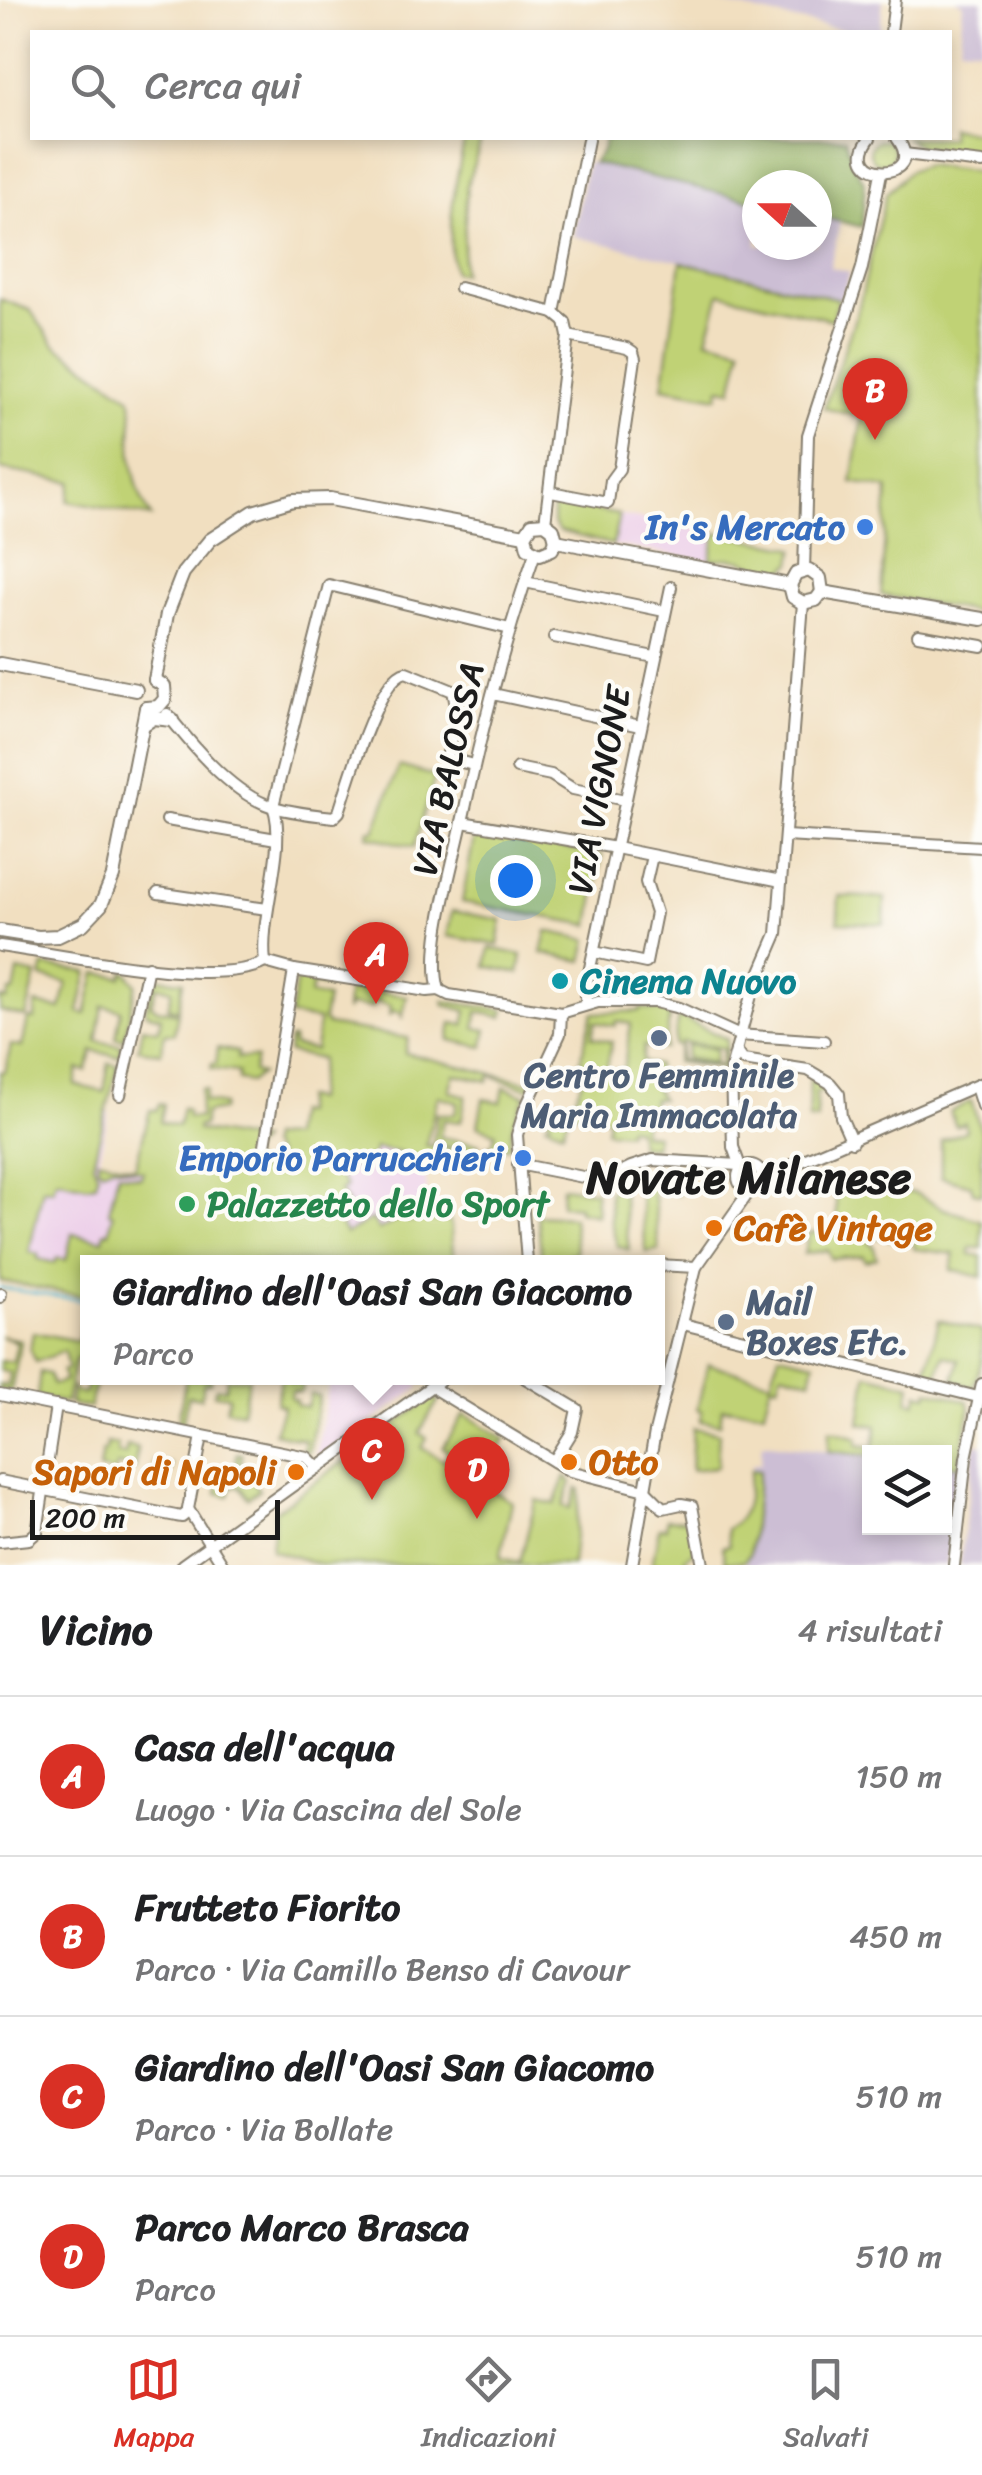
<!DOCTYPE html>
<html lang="it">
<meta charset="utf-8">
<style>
:root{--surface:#fff;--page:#f6f6f6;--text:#202124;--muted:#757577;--line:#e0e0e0;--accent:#d93025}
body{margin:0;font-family:Sriracha,sans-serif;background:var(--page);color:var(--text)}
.controls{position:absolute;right:30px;bottom:30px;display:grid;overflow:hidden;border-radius:0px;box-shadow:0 5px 15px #0003}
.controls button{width:90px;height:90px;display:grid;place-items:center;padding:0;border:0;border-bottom:2px solid var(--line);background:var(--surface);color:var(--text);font:50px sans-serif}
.compass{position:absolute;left:742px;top:170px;width:90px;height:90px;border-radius:50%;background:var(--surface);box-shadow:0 5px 15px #0003;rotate:291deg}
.scale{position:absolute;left:30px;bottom:25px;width:250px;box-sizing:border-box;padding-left:10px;border:5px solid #1c1c1c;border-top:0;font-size:28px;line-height:35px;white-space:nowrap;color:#1c1c1c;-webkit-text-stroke:8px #fdfcf7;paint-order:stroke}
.you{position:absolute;left:515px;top:880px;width:35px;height:35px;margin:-25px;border:8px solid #fff;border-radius:50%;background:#1a73e8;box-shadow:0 0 0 15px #1a73e833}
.badge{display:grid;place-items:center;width:65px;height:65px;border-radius:50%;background:var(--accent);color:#fff;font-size:32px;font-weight:700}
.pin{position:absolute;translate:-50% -82px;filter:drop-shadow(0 2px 5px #0008)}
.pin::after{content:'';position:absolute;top:52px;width:35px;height:30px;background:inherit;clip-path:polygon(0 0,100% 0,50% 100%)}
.popup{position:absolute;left:80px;top:1255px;width:585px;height:130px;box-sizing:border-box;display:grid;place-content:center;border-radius:0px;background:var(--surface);filter:drop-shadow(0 2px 8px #0005);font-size:32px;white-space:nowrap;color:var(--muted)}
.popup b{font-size:38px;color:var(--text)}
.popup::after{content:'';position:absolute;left:50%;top:100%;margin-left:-20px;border:20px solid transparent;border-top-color:var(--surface)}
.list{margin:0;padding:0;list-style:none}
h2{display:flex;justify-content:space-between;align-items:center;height:130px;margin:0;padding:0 40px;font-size:42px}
h2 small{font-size:32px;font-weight:400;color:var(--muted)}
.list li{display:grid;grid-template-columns:65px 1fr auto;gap:30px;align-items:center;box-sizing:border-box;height:160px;padding:0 40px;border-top:2px solid var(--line)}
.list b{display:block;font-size:38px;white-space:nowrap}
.list p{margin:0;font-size:32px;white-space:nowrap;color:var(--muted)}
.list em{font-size:32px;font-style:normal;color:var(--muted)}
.icon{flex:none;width:55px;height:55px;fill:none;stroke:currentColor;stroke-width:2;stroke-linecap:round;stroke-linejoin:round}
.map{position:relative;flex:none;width:982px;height:1565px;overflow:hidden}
.search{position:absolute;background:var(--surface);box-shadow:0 5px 15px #0003;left:30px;right:30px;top:30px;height:110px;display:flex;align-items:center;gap:25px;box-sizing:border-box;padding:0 35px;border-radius:0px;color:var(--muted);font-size:38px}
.sheet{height:770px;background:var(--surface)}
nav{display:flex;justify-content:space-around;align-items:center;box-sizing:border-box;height:140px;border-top:2px solid var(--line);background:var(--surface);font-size:28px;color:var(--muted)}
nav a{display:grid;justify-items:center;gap:5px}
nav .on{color:var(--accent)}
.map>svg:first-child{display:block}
.built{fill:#edd0e9}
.industrial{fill:#ccbed4}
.green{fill:#c0d275;stroke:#6e7748;stroke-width:2.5;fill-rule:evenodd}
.forest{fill:#98b466;stroke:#5a6841;stroke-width:2.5}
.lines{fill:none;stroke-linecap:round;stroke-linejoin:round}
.stream{stroke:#4db0cc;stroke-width:2.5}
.minor-casing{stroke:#867e6e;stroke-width:14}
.tertiary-casing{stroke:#867e6e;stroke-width:16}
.minor{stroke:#fff;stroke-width:10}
.tertiary{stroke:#fff;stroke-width:12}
.shop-dot{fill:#3f7fe0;stroke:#fdfcf7;stroke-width:4}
.culture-dot{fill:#0f9aa8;stroke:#fdfcf7;stroke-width:4}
.service-dot{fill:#5c6f8a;stroke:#fdfcf7;stroke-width:4}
.leisure-dot{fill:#2e9e5b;stroke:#fdfcf7;stroke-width:4}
.food-dot{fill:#e8710a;stroke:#fdfcf7;stroke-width:4}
.labels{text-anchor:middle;stroke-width:8;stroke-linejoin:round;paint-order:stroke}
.shop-label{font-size:35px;font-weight:bold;fill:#366cbe;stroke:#fdfcf7;text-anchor:end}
.street-label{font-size:35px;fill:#1c1c1c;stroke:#fdfcf7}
.culture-label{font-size:35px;font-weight:bold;fill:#0d838f;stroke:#fdfcf7;text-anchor:start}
.service-label{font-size:35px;font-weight:bold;fill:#4e5e75;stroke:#fdfcf7}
.leisure-label{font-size:35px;font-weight:bold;fill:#27864d;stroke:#fdfcf7;text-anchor:start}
.food-label{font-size:35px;font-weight:bold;fill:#c56008;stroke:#fdfcf7;text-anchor:start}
.district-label{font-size:45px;font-weight:bold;fill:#1c1c1c;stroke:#fdfcf7}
</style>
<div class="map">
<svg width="982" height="1565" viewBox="0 0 982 1565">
<rect width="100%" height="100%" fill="#fdfcf7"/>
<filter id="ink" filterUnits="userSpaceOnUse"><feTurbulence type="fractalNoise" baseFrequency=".01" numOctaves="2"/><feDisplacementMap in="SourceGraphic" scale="20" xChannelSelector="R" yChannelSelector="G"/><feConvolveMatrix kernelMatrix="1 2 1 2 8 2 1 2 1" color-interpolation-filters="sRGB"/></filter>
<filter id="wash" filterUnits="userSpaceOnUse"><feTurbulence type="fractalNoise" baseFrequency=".0048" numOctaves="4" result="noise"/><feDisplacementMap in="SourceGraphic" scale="40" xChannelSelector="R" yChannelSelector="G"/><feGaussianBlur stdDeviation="2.25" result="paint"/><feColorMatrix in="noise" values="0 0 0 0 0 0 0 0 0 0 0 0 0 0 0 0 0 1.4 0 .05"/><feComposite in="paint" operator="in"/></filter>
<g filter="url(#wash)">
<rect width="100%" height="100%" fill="#f1dfc0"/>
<g class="built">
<polygon points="619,515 716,533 710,561 613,545"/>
<polygon points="33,1095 109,1112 99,1159 143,1170 123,1262 87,1262 87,1294 0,1247"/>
<polygon points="334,1143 408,1153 424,1160 430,1221 397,1223 377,1234 343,1237 323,1201"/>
<polygon points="330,1378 418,1378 420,1383 418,1389 324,1455 316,1454"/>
</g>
<g class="industrial">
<polygon points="703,0 883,0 880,32 851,32"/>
<polygon points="982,0 982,48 960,46 963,3 955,0"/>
<polygon points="587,162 757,202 757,245 817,245 817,216 840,222 830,267 850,272 841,299 573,236"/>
<polygon points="762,1443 869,1456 870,1528 944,1528 945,1464 959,1466 947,1565 745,1565 750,1552 759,1472 751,1470 752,1464 760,1464"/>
<polygon points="975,1443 982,1445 982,1565 960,1565"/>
</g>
<g class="green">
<polygon points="950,127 982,133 982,156 921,147 906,138 950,138"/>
<path d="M465,138H482L467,185L462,274L454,272C445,229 456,180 465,138Z"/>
<circle cx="882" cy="152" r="12"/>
<polygon points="926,165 982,172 982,613 881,595 888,489 852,482 862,417 824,408 859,306 886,194 910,170"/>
<polygon points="681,262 839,299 832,320 720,293 707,339 742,348 732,390 720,388 718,397 663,387"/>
<path d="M0,299L30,310L55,345L130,397C135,411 131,424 131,438C131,465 137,494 151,517L68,501L72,482L0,469Z"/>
<polygon points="553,502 619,515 613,545 559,531 553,524"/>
<path d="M716,533L790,547L795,549L792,563L783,571C753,574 751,552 710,561Z"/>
<polygon points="399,766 435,776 414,847 368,836 369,830 374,831"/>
<polygon points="475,832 602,855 590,925 462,902"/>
<polygon points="839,896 885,898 884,924 838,922"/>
<polygon points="452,911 502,920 498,945 447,936"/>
<polygon points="547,931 588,940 583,961 542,953"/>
<polygon points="490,948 522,955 519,973 486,966"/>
<polygon points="44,966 88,972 79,1012 86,1014 96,973 122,977 124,971 127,972 136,984 124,1040 116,1038 121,1010 103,1006 97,1041 122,1046 120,1057 93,1051 86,1071 78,1069 75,1085 104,1092 109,1063 118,1065 93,1163 98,1175 96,1184 87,1186 56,1179 53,1190 43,1188 29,1252 38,1254 38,1259 55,1263 57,1258 66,1260 72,1234 103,1240 105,1231 109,1232 113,1214 109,1212 118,1173 141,1177 143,1171 112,1166 102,1171 98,1167 98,1159 135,1168 150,1110 157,1110 159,1104 164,1105 160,1122 178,1126 182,1108 187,1111 187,1117 199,1118 201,1089 206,1090 204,1101 223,1105 222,1110 205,1113 203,1126 198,1126 197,1130 260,1141 251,1151 251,1163 261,1171 273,1167 276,1155 269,1145 270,1138 291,1137 295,1112 302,1113 304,1098 315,1100 321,1059 288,1052 290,1039 293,1039 294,1046 315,1050 319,1020 290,1016 297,978 329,983 329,988 312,985 310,995 327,998 323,1020 327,1025 408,1038 405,1053 532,1083 529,1089 490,1075 488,1081 454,1074 449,1091 466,1096 461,1122 443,1120 440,1137 479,1144 477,1150 433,1144 437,1114 455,1114 458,1102 438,1096 426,1145 461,1152 459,1165 375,1148 373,1155 339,1175 346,1187 340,1191 350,1208 336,1216 346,1234 372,1219 379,1230 403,1217 406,1222 450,1220 454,1262 87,1262 87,1297 0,1281 0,1072 5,1072 11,1045 22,1047 28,1019 35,1019 35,1004 61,1009 67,983 41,977"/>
<polygon points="18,971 36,975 26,1017 0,1011 0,998 7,1000 9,992 14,992"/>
<polygon points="157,978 183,981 178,1010 168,1008 172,990 157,986 151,1004 157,1009 178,1013 174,1034 165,1033 161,1053 138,1049 142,1027 159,1030 161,1017 145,1013 153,980"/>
<polygon points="348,987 407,996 402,1019 401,1013 393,1011 389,1017 391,1006 374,1001 372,1008 349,1005 346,1011"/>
<polygon points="444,1001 505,1010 503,1017 478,1012 475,1028 487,1030 483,1047 449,1040 452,1023 464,1025 467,1011 444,1005"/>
<path d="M640,1008L670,1012L665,1049L644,1046L642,1062L657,1065L656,1073L660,1074L653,1084L661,1099H653L650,1119H644L642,1133L656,1135L654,1147L639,1146L637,1129L628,1127L627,1133L606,1131L608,1118L570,1111L563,1131L546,1124L551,1121L545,1116L547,1112L553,1115L563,1101L573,1103L588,1066L580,1061L593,1013L639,1011ZM616,1021L631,1024L623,1070L615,1069L613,1073L606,1071L612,1042L592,1037L595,1022L615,1026Z"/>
<path d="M678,1016L727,1039L724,1069L676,1062L679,1046L674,1045ZM681,1042L723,1048L721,1066L679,1060Z"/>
<polygon points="687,1045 716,1049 714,1063 685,1058"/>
<polygon points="218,1048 238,1052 237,1058 256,1058 253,1072 261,1074 250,1082 238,1080 238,1072 211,1069 212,1064 216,1064"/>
<polygon points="810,1079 823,1084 834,1095 830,1096 829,1092 816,1092 817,1119 809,1120"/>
<polygon points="504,1087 526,1096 513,1124 509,1147 485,1151 486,1146 491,1147 496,1133 478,1126 483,1099 501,1102"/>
<polygon points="971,1101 982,1133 982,1194 973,1192 971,1185 941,1177 941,1141 966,1131 965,1123 956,1126 950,1112"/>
<polygon points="653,1177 678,1178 678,1195 663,1187 653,1188 659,1250 646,1252 638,1180"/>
<polygon points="846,1178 851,1188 915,1193 944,1209 982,1221 982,1248 970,1248 970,1254 982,1256 982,1277 951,1270 955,1254 914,1249 914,1242 870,1237 869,1244 873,1245 877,1258 865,1261 863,1256 831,1259 828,1250 804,1254 809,1233 824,1232 824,1227 837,1225 835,1183"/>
<polygon points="562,1187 595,1191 597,1215 578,1211 578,1206 561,1205"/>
<polygon points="622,1190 629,1250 617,1246 611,1222 609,1191"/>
<polygon points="537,1215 573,1217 576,1252 566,1256 569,1262 539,1262 542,1261"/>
<polygon points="87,1306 87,1354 75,1360 66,1403 37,1397 40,1372 49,1374 53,1385 65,1381 62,1371 68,1369 64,1351 36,1362 30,1349 33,1332 78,1341"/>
<polygon points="939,1320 982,1331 982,1360 973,1389 954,1380 959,1360 944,1355 937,1376 925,1377"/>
<polygon points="0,1336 21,1340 11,1392 0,1390 0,1385 8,1386 10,1373 0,1370 0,1361 13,1362 17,1342"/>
<polygon points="779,1354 815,1362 811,1380 782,1372 778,1385 771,1384 764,1411 722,1408 720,1424 700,1421 702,1411 697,1409 708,1364 771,1381"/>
<polygon points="867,1374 911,1385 908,1401 916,1403 919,1393 928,1395 929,1390 968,1401 970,1408 959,1466 945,1464 944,1452 870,1452 869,1456 828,1451 830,1430 858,1438 857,1445 874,1447 877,1426 860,1423"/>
<polygon points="88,1378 96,1378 90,1408 70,1404 73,1387 76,1392 85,1393"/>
<polygon points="186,1378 211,1378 210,1383 204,1383 201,1398 188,1396 182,1426 177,1426"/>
<polygon points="227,1378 249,1378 242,1412 226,1409 229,1396 214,1394 216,1388 225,1389"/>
<polygon points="281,1378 291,1378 290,1382 302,1385 301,1392 292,1391 291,1399 296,1400 296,1405 307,1407 310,1394 319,1396 309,1452 303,1451 305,1440 274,1433 283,1406 276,1404"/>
<polygon points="434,1396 438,1401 419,1433 427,1438 422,1448 444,1461 449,1452 443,1448 464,1414 505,1439 484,1473 471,1465 466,1474 512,1502 500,1558 520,1562 536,1500 555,1504 566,1476 571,1482 563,1506 570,1508 577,1488 580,1489 572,1565 323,1565 271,1550 275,1511"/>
<polygon points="693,1428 719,1433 717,1467 691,1470"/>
<polygon points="107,1443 118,1445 117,1453 125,1455 127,1446 137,1448 135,1469 117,1465 115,1473 99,1469 102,1451 106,1451"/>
<polygon points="237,1453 242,1454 239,1472 245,1474 244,1479 253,1481 259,1490 248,1498 240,1487 232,1486 229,1496 217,1493 220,1479 231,1483"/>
<polygon points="155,1461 172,1465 167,1488 150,1484"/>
<path d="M751,1470L759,1471L750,1553L744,1561L725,1563L722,1547L729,1545L727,1529C751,1515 746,1494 751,1470Z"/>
<polygon points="667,1519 691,1520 695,1551 685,1558 687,1565 652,1565 659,1528 666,1528"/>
</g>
<polygon class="forest" points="605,138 845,138 854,165 865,183 862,227 817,216 817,185 757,185 757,202 593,163 602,151"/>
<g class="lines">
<polyline class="stream" points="0,1288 87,1301"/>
</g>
</g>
<g filter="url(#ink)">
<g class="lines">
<g class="minor-casing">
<g id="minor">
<polyline points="891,32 895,0"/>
<path d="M870,138C837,182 930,183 897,138"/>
<polyline points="904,154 982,163"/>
<polyline points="460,288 554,313 565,322 568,336 545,523"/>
<polyline points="554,313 588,140"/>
<polyline points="551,492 608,503 611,480 619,469 635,359 633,352 627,348 568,336"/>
<path d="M535,553C504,641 481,732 462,822C453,866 427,948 439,990L449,995L561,1013L598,1002H655L679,1008L738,1035L824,1041"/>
<polyline points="804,570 808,435 862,268 881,173"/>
<polyline points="525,582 664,611"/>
<polyline points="918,635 982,646"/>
<polyline points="554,637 654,657"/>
<polyline points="493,694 640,726"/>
<path d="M167,714C192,745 227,788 265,804C282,811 315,815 334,817L339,812C348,785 378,677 406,672L453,691L457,710L447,758L473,765"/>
<polyline points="517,768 551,775 573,789 625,800"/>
<polyline points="273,806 329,585 510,629"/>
<polyline points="167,820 276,839"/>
<polyline points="462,822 616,848 781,881"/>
<polyline points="785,836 982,847"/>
<polyline points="158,893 267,909"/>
<path d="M0,946C59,954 217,989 265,962"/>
<polyline points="594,952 646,963 656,913 646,882 652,856"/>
<polyline points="265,962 294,970 427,991 439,990"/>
<path d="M265,962C259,915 288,846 273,806"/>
<polyline points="586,1004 586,987 671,587"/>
<polyline points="736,1050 743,1060 808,1070 830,1083 839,1094 841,1117 852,1142"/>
<polyline points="976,1087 982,1106"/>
<polyline points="120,1095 148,967"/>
<polyline points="263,1157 294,970"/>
<polyline points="518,1164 603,1181 631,1167 653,1160 739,1165"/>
<circle cx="750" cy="1177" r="12"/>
<polyline points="741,1169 733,1147 731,1069 752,992 777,934 803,603"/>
<polyline points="762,1178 982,1083"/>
<polyline points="527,1262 517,1135 525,1109 560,1034 561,1013"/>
<polyline points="657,1265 696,1267"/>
<polyline points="0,1297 1,1294"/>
<polyline points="683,1324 982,1398"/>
<polyline points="429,1378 438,1391 570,1471 645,1490"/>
<polyline points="525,1378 577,1409 572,1432 554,1461"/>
<polyline points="0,1395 307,1457 318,1468"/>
<polyline points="202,1436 188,1509 223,1565"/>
<polyline points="0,1481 176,1516 182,1517 188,1512"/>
<polyline points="645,1490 663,1508 681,1504 692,1506 703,1565"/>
<polyline points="0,1542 29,1539 37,1532 56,1406"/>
<polyline points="182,1565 443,1378"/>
<polyline points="632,1565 655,1432 696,1267 751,1189"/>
<polyline points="954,1565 966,1458 982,1384"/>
</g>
</g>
<g class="tertiary-casing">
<g id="tertiary">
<polyline points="525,535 528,548 540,554 552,549 556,541"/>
<polyline points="525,535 532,524 545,523 553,529 556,541"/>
<polyline points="556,541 790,585"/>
<polyline points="790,585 796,574 809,570 820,578 822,592"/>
<polyline points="790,585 793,597 803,603 816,600 822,592"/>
<polyline points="822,592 982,619"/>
<polyline points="0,664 136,690"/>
<polyline points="155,680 167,614 183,573 210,540 253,512 293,500 330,499 525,535"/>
<polyline points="146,708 158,707 165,699 164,686 155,680"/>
<polyline points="143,725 154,718 172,720"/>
<polyline points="0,931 38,937 58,936 83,924 101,905 113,876 146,708"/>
</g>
</g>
<use href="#minor" class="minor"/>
<use href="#tertiary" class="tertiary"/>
</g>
</g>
<g class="shop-dot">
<circle cx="865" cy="527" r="10"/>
<circle cx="523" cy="1158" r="10"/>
</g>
<circle class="culture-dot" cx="560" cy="981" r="10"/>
<g class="service-dot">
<circle cx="659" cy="1038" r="10"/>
<circle cx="726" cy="1322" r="10"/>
</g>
<circle class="leisure-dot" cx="187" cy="1204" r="10"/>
<g class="food-dot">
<circle cx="714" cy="1228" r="10"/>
<circle cx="569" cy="1462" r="10"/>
<circle cx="296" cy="1472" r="10"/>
</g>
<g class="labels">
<g class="shop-label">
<text x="845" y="539">In's Mercato</text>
<text x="503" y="1170">Emporio Parrucchieri</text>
</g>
<g class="street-label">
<text transform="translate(448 769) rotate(-77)" y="12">VIA BALOSSA</text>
<text transform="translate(599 790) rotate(-79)" y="12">VIA VIGNONE</text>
</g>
<g class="culture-label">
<text x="580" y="993">Cinema Nuovo</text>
</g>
<g class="service-label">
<text x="659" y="1087">Centro Femminile<tspan x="659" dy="40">Maria Immacolata</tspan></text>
<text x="746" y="1314" text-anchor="start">Mail<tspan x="746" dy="40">Boxes Etc.</tspan></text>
</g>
<g class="leisure-label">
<text x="207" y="1216">Palazzetto dello Sport</text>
</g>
<g class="food-label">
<text x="734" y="1240">Cafè Vintage</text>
<text x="589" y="1474">Otto</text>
<text x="276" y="1484" text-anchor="end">Sapori di Napoli</text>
</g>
<g class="district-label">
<text x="749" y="1193">Novate Milanese</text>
</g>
</g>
</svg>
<div class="controls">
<button><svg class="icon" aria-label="layers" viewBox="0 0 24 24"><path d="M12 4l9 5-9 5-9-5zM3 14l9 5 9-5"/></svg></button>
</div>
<svg class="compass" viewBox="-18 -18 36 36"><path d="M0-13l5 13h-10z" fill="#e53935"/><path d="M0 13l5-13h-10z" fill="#757577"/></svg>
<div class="scale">200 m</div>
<div class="you"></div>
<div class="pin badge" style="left:376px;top:1004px">A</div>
<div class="pin badge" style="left:875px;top:440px">B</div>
<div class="pin badge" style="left:372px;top:1500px">C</div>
<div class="popup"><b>Giardino dell'Oasi San Giacomo</b>Parco</div>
<div class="pin badge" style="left:477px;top:1519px">D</div>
<div class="search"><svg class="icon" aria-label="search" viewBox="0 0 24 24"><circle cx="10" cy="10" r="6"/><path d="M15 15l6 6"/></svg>Cerca qui</div>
</div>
<section class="sheet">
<h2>Vicino<small>4 risultati</small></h2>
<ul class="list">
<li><span class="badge">A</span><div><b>Casa dell'acqua</b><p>Luogo · Via Cascina del Sole</p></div><em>150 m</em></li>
<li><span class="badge">B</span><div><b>Frutteto Fiorito</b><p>Parco · Via Camillo Benso di Cavour</p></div><em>450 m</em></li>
<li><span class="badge">C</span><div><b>Giardino dell'Oasi San Giacomo</b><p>Parco · Via Bollate</p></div><em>510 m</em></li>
<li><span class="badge">D</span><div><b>Parco Marco Brasca</b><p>Parco</p></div><em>510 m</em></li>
</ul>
</section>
<nav>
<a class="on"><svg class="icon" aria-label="map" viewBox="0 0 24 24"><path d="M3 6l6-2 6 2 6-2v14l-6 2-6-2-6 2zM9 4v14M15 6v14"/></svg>Mappa</a>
<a><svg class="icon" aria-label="directions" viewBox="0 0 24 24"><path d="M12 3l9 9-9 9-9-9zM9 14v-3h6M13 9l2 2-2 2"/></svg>Indicazioni</a>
<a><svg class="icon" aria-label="saved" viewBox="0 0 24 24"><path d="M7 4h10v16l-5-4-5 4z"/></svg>Salvati</a>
</nav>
